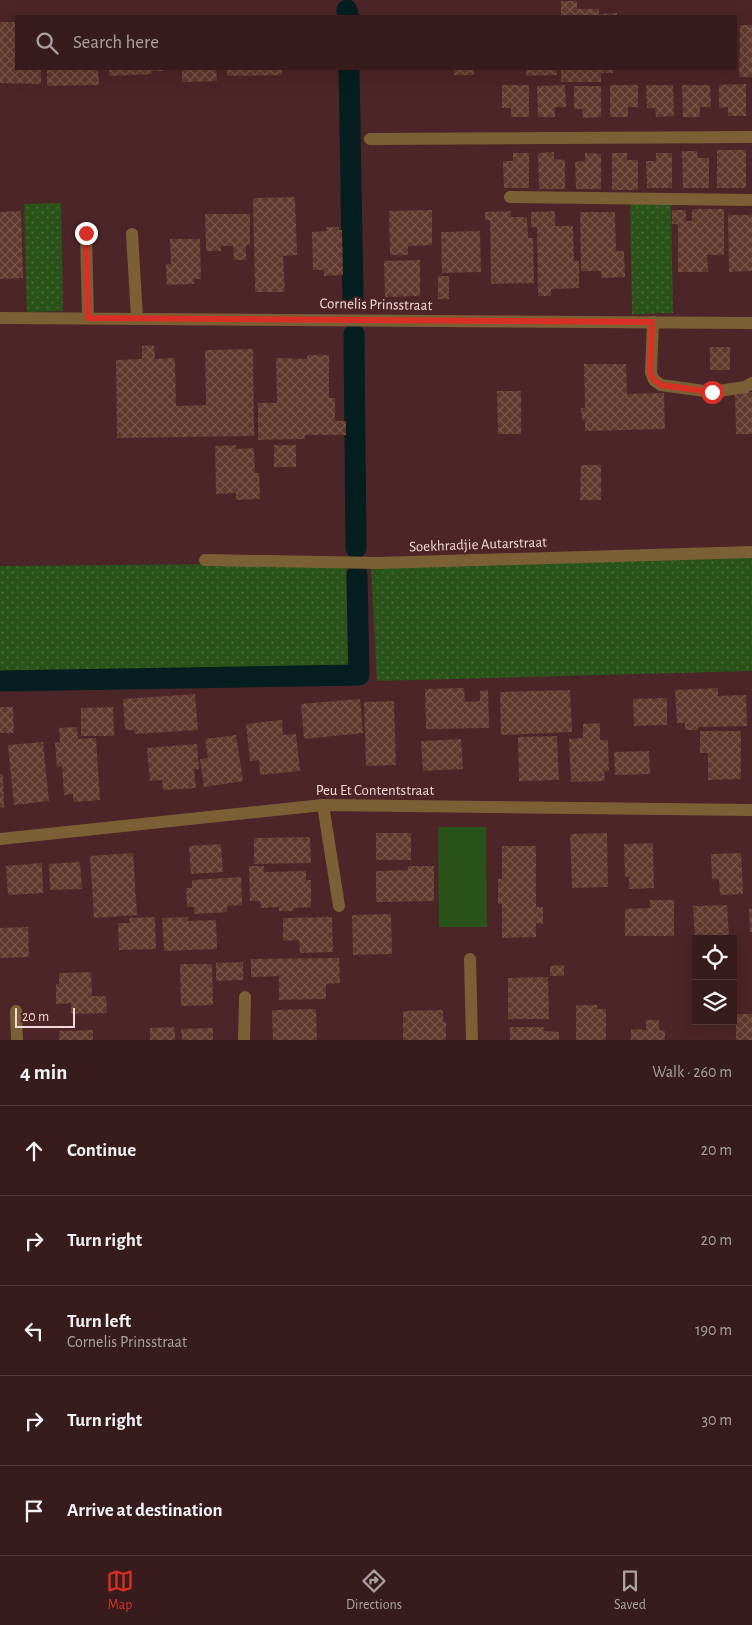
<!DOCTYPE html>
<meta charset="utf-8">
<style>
:root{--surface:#381c1d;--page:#43292a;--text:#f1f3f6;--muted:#aba1a4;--line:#523a3b;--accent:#d93025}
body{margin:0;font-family:"Alegreya Sans",sans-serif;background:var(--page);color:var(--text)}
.controls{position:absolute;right:15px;bottom:15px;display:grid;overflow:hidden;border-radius:0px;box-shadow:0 5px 20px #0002}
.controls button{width:45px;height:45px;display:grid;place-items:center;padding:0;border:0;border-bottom:1px solid var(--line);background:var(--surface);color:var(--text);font:25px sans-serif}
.scale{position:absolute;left:15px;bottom:12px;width:60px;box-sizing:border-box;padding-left:5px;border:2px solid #f1d7d7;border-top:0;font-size:14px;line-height:18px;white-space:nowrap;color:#f1d7d7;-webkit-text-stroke:4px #4b2527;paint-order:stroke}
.stop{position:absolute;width:15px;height:15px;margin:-11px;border:4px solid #d93025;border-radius:50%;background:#fff}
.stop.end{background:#d93025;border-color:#fff;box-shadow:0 1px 5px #0008}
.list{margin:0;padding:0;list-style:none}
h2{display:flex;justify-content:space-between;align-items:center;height:65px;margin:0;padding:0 20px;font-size:21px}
h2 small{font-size:16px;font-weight:400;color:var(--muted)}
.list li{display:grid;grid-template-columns:32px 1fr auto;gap:15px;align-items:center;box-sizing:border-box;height:90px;padding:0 20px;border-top:1px solid var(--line)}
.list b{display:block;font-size:19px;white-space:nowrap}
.list p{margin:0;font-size:16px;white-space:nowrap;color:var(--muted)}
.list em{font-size:16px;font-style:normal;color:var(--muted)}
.icon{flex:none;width:28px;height:28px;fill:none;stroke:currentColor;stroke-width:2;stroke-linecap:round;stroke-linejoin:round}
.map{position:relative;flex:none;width:752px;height:1040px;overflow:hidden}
.search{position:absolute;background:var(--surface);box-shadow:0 5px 20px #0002;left:15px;right:15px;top:15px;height:55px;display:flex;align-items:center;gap:12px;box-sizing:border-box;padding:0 18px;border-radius:0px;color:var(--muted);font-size:19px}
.sheet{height:515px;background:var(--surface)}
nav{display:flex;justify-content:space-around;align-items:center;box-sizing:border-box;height:70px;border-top:1px solid var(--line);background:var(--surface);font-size:14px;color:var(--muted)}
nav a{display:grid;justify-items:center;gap:2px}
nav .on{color:var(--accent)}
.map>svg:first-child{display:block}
.grass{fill:url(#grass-dots)}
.pitch{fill:#295318}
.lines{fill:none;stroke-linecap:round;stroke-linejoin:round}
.canal{stroke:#051e1f;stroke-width:21}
.building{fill:url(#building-cross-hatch)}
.minor{stroke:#7b6036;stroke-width:12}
.route{stroke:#d93025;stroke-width:6}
.labels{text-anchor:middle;stroke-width:4;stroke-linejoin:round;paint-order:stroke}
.street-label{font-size:15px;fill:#f1d7d7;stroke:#4b2527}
</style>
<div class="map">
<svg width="752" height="1040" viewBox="0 0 752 1040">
<defs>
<pattern id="grass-dots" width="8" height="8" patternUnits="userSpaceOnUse" patternTransform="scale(1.25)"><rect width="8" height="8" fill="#295318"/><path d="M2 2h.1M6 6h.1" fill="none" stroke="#486b39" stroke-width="1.8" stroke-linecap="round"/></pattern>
<pattern id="building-cross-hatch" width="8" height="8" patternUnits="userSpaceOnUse" patternTransform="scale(1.25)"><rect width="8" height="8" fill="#5f392d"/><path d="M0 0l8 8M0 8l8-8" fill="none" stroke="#76554b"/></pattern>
</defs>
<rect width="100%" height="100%" fill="#4b2527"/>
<g class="grass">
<polygon points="61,203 63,311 27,312 24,204"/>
<polygon points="630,203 671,203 673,313 632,314"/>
<polygon points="752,556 752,671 377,681 371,566"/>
<polygon points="346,563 348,669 0,676 0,566"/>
</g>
<polygon class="pitch" points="438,827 486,827 487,927 439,927"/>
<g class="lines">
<g class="canal">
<polyline points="347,10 348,16"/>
<polyline points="349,69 353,299"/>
<polyline points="354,334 356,548"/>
<polyline points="0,681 359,675 357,575"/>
</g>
</g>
<g class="building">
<polygon points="561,1 577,1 577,9 599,9 599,14 617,13 617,16 561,16"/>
<polygon points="0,22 16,22 16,69 41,69 41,84 0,83"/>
<polygon points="740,25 752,25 752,77 739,77"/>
<polygon points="47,69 98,69 99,85 47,86"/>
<polygon points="109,69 164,69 164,71 151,71 152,74 109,76"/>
<polygon points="182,69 216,69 217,81 182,82"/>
<polygon points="227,69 282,69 282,75 227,76"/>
<rect x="454" y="69" width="20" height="6"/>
<polygon points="526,69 556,69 557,75 526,76"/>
<polygon points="561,69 613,69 613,73 601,73 601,82 561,82"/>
<polygon points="746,84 746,116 728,116 728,107 719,108 719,85"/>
<polygon points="502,85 529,85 529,117 511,117 511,108 502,108"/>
<polygon points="565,85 566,107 555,107 555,117 538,117 537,86"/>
<polygon points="610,85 638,85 638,107 628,107 628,117 610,117"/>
<polygon points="646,85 673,85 674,116 656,117 655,108 647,108"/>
<polygon points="682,85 710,85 711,107 700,107 700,117 683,117"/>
<polygon points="574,86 601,86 601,117 583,118 582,109 574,109"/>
<rect x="717" y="150" width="29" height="38"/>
<polygon points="682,151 697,151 698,158 709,158 709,188 683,188"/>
<polygon points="554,152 554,159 565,160 565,189 539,189 538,153"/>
<polygon points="513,153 529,153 529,188 504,188 503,161 513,161"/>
<polygon points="585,153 601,154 601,189 576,189 575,162 585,161"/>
<polygon points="612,153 627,153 627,160 638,160 638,190 612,190"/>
<polygon points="656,153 672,153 672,188 647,188 646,161 656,161"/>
<polygon points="295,197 297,255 283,256 285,292 255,292 253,198"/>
<polygon points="692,209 724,209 724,255 707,255 708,272 678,272 678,224 672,224 672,210 686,210 686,221 692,221"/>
<polygon points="432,210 432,245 408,246 408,255 390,255 389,211"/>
<polygon points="21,211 23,278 0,279 0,212"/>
<polygon points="511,211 511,217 527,217 528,238 533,238 534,283 491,284 490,220 485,220 485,212"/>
<polygon points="555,211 555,226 573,226 574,261 579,261 579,288 551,289 551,296 538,296 537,227 531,227 531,212"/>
<polygon points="580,212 615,212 616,251 624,251 625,277 602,278 601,271 581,271"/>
<polygon points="205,214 250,214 250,245 246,245 246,260 234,260 233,246 221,246 221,251 206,251"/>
<polygon points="728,215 752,215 752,271 729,272"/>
<polygon points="326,227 339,227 339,230 342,230 343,275 324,276 324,270 313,270 312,232 327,231"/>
<polygon points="480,231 481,272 442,273 441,232"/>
<polygon points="170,239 200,239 201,279 194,279 194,284 167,285 166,264 171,264"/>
<polygon points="420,260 420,296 385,297 384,261"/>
<rect x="438" y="276" width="11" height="23"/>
<polygon points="154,345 155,359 175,358 176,406 206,405 205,350 253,349 254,436 117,438 116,360 142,359 142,346"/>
<rect x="710" y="347" width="20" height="23"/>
<polygon points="307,355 329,355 329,398 335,398 335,421 346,421 346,435 305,435 305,439 258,440 258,403 277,403 276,358 307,359"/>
<polygon points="584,364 626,364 627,394 664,393 665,429 585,431 585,420 582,420 581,408 585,408"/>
<polygon points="497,391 521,391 521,434 498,434"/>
<polygon points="735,392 752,392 752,434 736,434"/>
<polygon points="236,445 236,449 254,448 255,473 259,473 260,499 236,500 236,493 216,494 215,446"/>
<rect x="274" y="445" width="22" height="22"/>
<polygon points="581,465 601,465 601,500 580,500"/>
<polygon points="464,688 465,702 480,701 480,691 488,690 489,728 426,729 425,689"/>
<polygon points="718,688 718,696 746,695 747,726 698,727 698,730 685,730 685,723 677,723 675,690"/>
<polygon points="570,690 572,732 501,735 500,692"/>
<polygon points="195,694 198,730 135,734 134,730 125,730 123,699"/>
<polygon points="667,698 667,725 634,726 633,699"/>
<polygon points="360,699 363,733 304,739 301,704"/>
<polygon points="394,701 396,765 366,766 364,702"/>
<polygon points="0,707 13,707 14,733 0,733"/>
<polygon points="113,707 114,736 81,736 81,708"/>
<polygon points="282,720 283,735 296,734 300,771 260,775 259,760 250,761 246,724"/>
<polygon points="600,723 600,740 608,740 609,771 604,772 605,781 571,782 569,739 583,738 583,724"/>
<polygon points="77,727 78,739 96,738 100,800 73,802 73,794 64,795 62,766 57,767 55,743 60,742 59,728"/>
<polygon points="700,731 741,731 741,779 708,780 708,753 700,753"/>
<polygon points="236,735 243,781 204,787 200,759 208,758 205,739"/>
<polygon points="557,736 559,780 519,781 518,737"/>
<polygon points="461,739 463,769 423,771 421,741"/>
<polygon points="43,742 49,801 14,805 8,745"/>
<polygon points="197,744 199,769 194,769 196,788 163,790 162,780 150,781 147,748"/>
<polygon points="649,751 650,774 615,775 614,752"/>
<polygon points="0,774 3,774 4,807 0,808"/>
<rect x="376" y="833" width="35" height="27"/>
<polygon points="607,833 608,887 572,888 570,834"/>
<polygon points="310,837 311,863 254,864 254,838"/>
<polygon points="653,843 654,888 629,889 629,877 625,877 624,844"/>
<polygon points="221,844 223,872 191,874 189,846"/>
<polygon points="502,846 536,846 536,907 543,907 543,924 536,923 536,937 502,938 502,904 498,904 498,879 502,879"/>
<polygon points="133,853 137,915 94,918 90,856"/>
<polygon points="741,853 743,894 720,895 719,879 712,879 711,854"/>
<polygon points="80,862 82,889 50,890 49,864"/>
<polygon points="42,863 43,893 8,895 6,866"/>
<polygon points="249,866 264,866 264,872 306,871 306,880 311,880 311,907 294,908 294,911 279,911 279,907 261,908 260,901 250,901"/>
<polygon points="408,866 434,866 434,901 376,902 376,871 408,870"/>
<polygon points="241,877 242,905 227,906 227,912 194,914 194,907 187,907 186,888 192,888 192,880"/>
<polygon points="650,900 674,900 674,936 625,936 625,909 650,908"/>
<polygon points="727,905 729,937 695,939 693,906"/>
<polygon points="749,909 752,909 752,932 750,932"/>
<polygon points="391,914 392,954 353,955 352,915"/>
<polygon points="155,917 156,949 119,950 118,923 130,923 129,918"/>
<polygon points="188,917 188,921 216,920 217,949 164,951 162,918"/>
<polygon points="332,917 333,952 300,953 299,940 283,941 283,918"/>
<polygon points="28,927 29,957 0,958 0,928"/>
<polygon points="339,958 340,983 326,984 326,999 279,1000 279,976 251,977 251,959"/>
<polygon points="243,962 243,980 216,981 216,963"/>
<polygon points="180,964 212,964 213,1005 181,1006"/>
<polygon points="564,965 564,976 550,976 550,966"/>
<polygon points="91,972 92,996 106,996 107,1013 71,1014 71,1003 56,1004 56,984 59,984 59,973"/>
<polygon points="548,977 549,1019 508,1019 508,978"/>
<polygon points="576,1005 597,1005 597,1009 606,1009 606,1040 576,1040"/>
<polygon points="316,1009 317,1040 273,1040 272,1010"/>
<polygon points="443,1010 443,1022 446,1022 446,1040 403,1040 403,1011"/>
<rect x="736" y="1014" width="16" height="26"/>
<polygon points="646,1020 659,1020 659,1030 665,1031 665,1040 631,1040 631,1029 646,1030"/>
<polygon points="175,1027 175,1040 150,1040 150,1028"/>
<polygon points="510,1027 544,1027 544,1031 559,1032 559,1040 510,1040"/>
<polygon points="213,1028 213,1040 182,1040 181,1029"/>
<polygon points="93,1030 93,1040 59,1040 59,1031"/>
</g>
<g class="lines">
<g class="minor">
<polyline points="370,139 752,137"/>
<polyline points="510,197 752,200"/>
<polyline points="86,233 88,318"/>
<polyline points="132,234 137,318"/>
<polyline points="0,318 752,323"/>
<polyline points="653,322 651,373 654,380 661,385 712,392 745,387 752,383"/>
<polyline points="205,560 378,563 752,552"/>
<polyline points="323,805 339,906"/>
<polyline points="0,839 323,805 752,810"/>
<polyline points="470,959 472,1040"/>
<polyline points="16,1011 17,1040"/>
<polyline points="244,1040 245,997"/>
</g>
</g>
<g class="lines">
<polyline class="route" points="86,233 88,318 652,322 650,373 654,380 661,385 712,392"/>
</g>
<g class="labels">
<g class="street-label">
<text transform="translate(376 304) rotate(1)" y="5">Cornelis Prinsstraat</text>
<text transform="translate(478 544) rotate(-2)" y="5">Soekhradjie Autarstraat</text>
<text x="375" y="795">Peu Et Contentstraat</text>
</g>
</g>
</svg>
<div class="controls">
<button><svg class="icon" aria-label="locate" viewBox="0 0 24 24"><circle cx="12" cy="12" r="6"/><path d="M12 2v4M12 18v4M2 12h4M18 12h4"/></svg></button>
<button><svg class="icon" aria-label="layers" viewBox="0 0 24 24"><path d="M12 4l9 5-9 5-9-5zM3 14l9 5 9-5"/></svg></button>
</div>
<div class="scale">20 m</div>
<div class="stop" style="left:712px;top:392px"></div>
<div class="stop end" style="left:86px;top:233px"></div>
<div class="search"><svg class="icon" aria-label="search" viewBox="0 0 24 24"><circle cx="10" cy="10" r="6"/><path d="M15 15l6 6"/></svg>Search here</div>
</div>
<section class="sheet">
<h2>4 min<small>Walk · 260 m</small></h2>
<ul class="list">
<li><svg class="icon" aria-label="ahead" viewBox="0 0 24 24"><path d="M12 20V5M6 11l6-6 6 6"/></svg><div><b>Continue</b></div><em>20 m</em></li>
<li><svg class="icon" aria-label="right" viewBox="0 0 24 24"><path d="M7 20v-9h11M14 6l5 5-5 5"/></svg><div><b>Turn right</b></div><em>20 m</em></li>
<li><svg class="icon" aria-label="left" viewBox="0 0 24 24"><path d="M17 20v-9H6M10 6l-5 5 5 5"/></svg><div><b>Turn left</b><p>Cornelis Prinsstraat</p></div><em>190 m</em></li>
<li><svg class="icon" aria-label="right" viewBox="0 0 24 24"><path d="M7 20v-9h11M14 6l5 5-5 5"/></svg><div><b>Turn right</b></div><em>30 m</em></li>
<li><svg class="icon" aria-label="arrive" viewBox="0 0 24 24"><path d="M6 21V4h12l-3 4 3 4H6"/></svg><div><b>Arrive at destination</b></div></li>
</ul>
</section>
<nav>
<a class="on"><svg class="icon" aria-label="map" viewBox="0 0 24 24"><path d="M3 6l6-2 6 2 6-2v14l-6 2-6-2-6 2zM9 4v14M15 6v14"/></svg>Map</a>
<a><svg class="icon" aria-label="directions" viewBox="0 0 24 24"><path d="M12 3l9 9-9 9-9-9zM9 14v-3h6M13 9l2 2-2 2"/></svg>Directions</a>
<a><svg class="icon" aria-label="saved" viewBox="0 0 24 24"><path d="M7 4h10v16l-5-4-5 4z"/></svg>Saved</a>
</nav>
